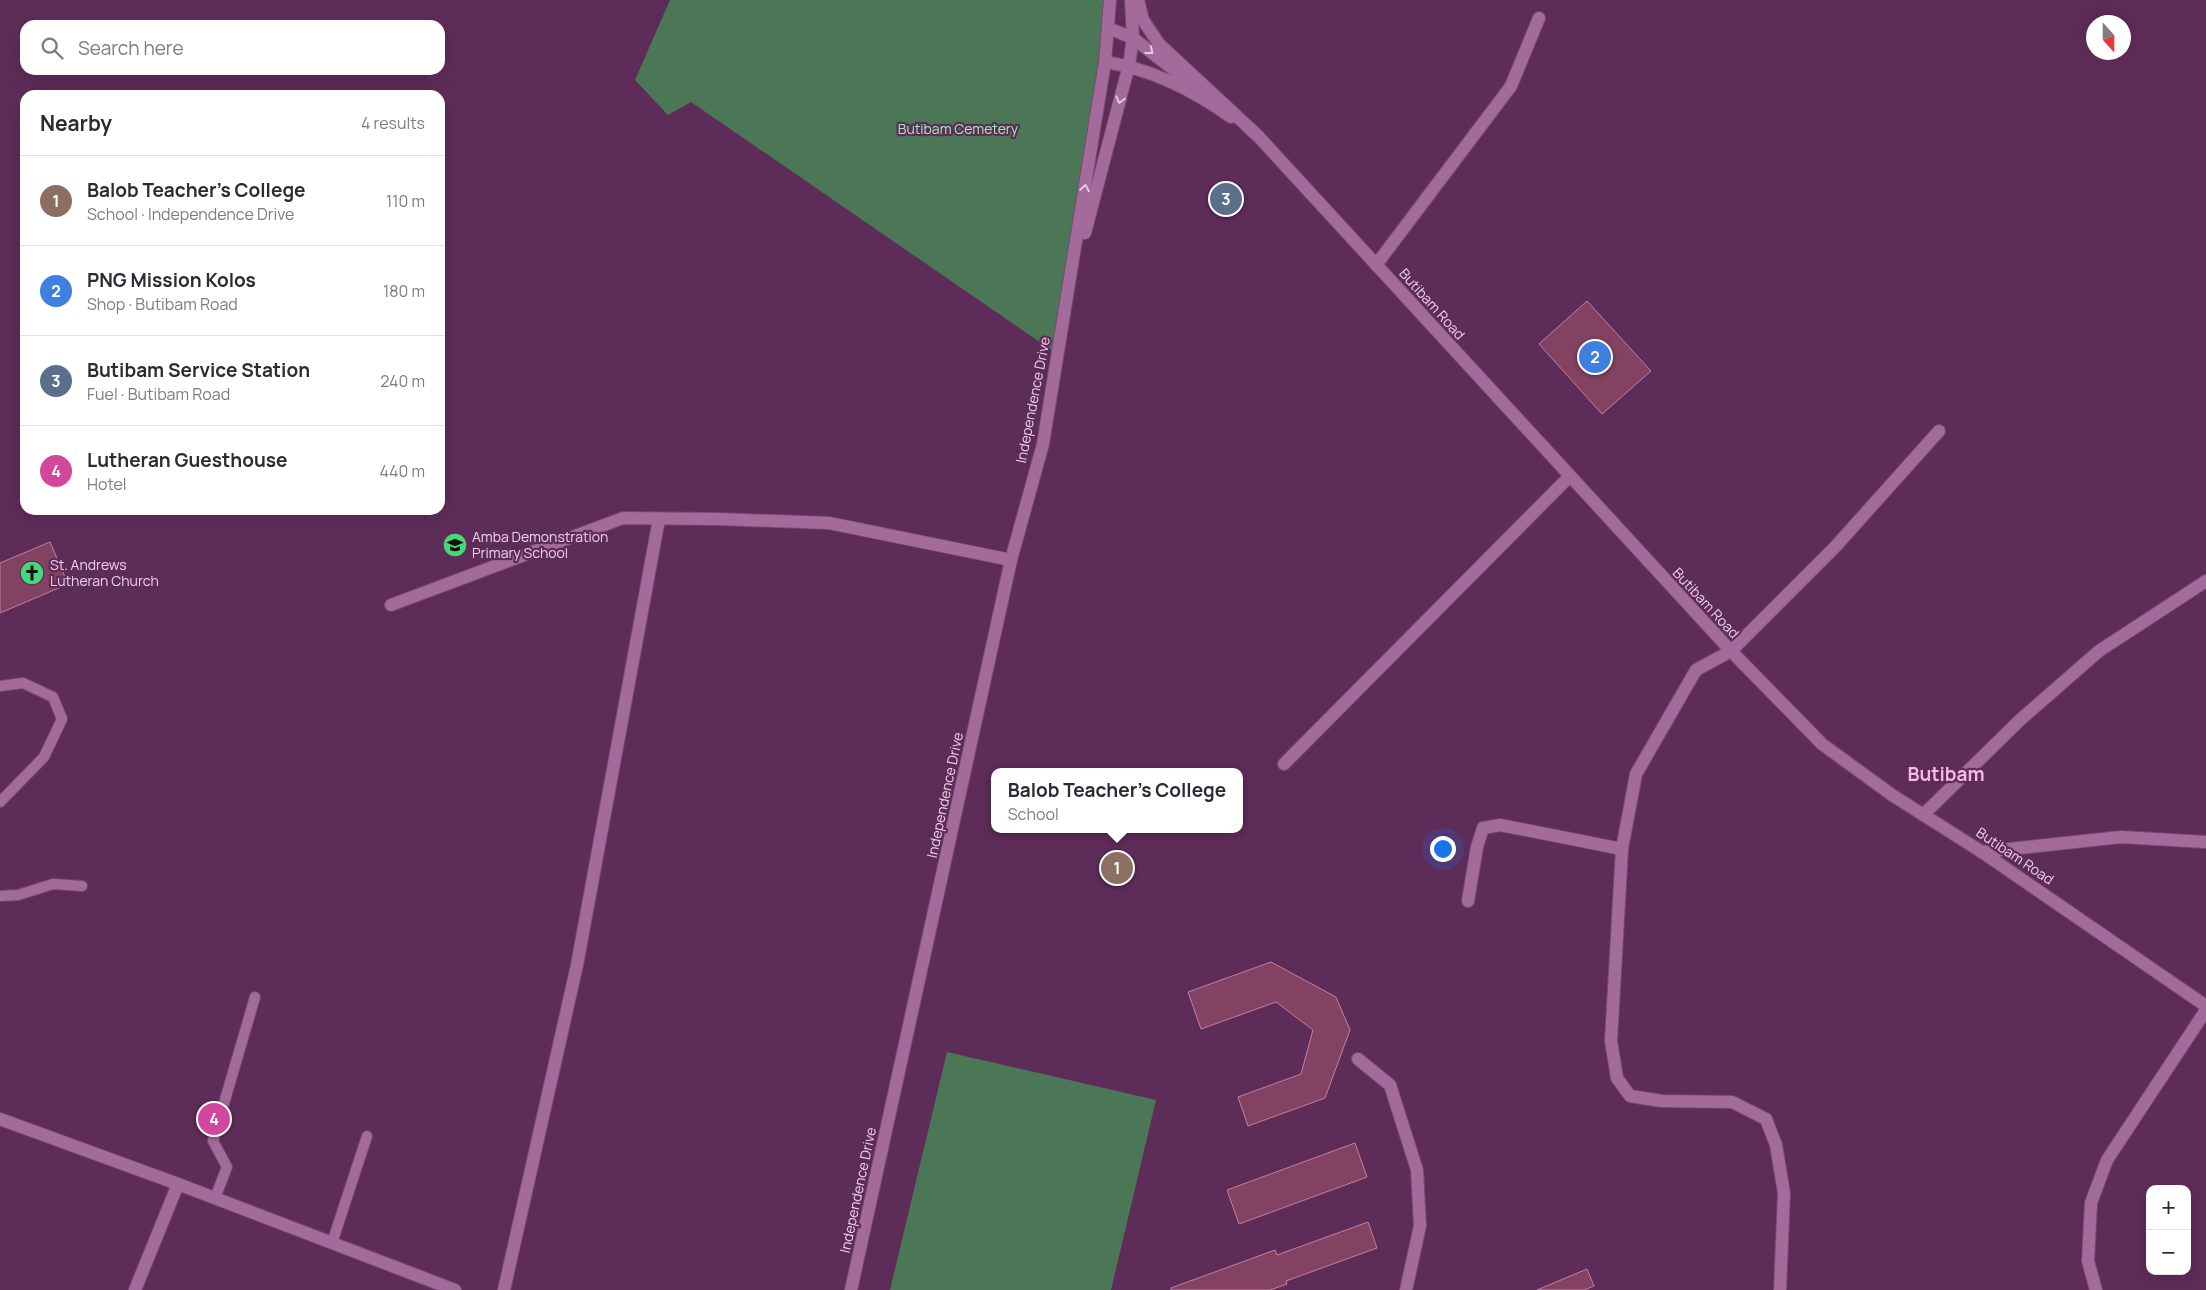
<!DOCTYPE html>
<meta charset="utf-8">
<style>
:root{--surface:#fff;--page:#f2f2f3;--text:#2b2b33;--muted:#7c7c81;--line:#e1e1e2;--accent:#111827}
body{margin:0;font-family:Manrope,sans-serif;background:var(--page);color:var(--text)}
.controls{position:absolute;right:15px;bottom:15px;display:grid;overflow:hidden;border-radius:10px;box-shadow:0 5px 20px #0002}
.controls button{width:45px;height:45px;display:grid;place-items:center;padding:0;border:0;border-bottom:1px solid var(--line);background:var(--surface);color:var(--text);font:25px sans-serif}
.compass{position:absolute;left:2086px;top:15px;width:45px;height:45px;border-radius:50%;background:var(--surface);box-shadow:0 5px 20px #0002;rotate:159deg}
.you{position:absolute;left:1442px;top:848px;width:18px;height:18px;margin:-12px;border:4px solid #fff;border-radius:50%;background:#1a73e8;box-shadow:0 0 0 8px #1a73e833}
.badge{display:grid;place-items:center;width:32px;height:32px;border-radius:50%;background:var(--accent);color:#fff;font-size:16px;font-weight:700}
.pin{position:absolute;translate:-50% -50%;border:2px solid #fff;box-shadow:0 1px 5px #0006}
.popup{position:absolute;left:991px;top:768px;width:252px;height:65px;box-sizing:border-box;display:grid;place-content:center;border-radius:10px;background:var(--surface);filter:drop-shadow(0 1px 4px #0005);font-size:16px;white-space:nowrap;color:var(--muted)}
.popup b{font-size:19px;color:var(--text)}
.popup::after{content:'';position:absolute;left:50%;top:100%;margin-left:-10px;border:10px solid transparent;border-top-color:var(--surface)}
.list{margin:0;padding:0;list-style:none}
h2{display:flex;justify-content:space-between;align-items:center;height:65px;margin:0;padding:0 20px;font-size:21px}
h2 small{font-size:16px;font-weight:400;color:var(--muted)}
.list li{display:grid;grid-template-columns:32px 1fr auto;gap:15px;align-items:center;box-sizing:border-box;height:90px;padding:0 20px;border-top:1px solid var(--line)}
.list b{display:block;font-size:19px;white-space:nowrap}
.list p{margin:0;font-size:16px;white-space:nowrap;color:var(--muted)}
.list em{font-size:16px;font-style:normal;color:var(--muted)}
.icon{flex:none;width:28px;height:28px;fill:none;stroke:currentColor;stroke-width:2;stroke-linecap:round;stroke-linejoin:round}
.map{position:relative;flex:none;width:2206px;height:1290px;overflow:hidden}
.search{position:absolute;background:var(--surface);box-shadow:0 5px 20px #0002;left:20px;top:20px;width:425px;height:55px;display:flex;align-items:center;gap:12px;box-sizing:border-box;padding:0 18px;border-radius:15px;color:var(--muted);font-size:19px}
.panel{position:absolute;background:var(--surface);box-shadow:0 5px 20px #0002;left:20px;top:90px;width:425px;height:425px;border-radius:15px}
.map>svg:first-child{display:block}
.green{fill:#4c7757}
.building{fill:#834261;stroke:#c67f9f}
.lines{fill:none;stroke-linecap:round;stroke-linejoin:round}
.service-casing{stroke:#764a71;stroke-width:12}
.minor-casing{stroke:#764a71;stroke-width:14}
.tertiary-casing{stroke:#764a71;stroke-width:14}
.secondary-casing{stroke:#764a71;stroke-width:14}
.service{stroke:#a36b9b;stroke-width:10}
.minor{stroke:#a36b9b;stroke-width:12}
.tertiary{stroke:#a36b9b;stroke-width:12}
.secondary{stroke:#a36b9b;stroke-width:12}
.oneway{stroke:#e8c7e3}
.labels{text-anchor:middle;stroke-width:4.5;stroke-linejoin:round;paint-order:stroke}
.park-label{font-size:14px;fill:#96f3af;stroke:#5e2c58}
.street-label{font-size:14px;fill:#f0d1eb;stroke:#5e2c58}
.poi-label{font-size:14px;fill:#f0d1eb;stroke:#5e2c58;text-anchor:start}
.district-label{font-size:19px;font-weight:bold;fill:#f5b9ec;stroke:#5e2c58}
</style>
<div class="map">
<svg width="2206" height="1290" viewBox="0 0 2206 1290">
<rect width="100%" height="100%" fill="#5e2c58"/>
<g class="green">
<polygon points="670,0 1106,0 1060,356 691,102 668,115 635,80"/>
<polygon points="947,1052 1156,1100 1111,1290 890,1290"/>
</g>
<g class="building">
<polygon points="1587,301 1651,371 1602,414 1539,344"/>
<polygon points="50,542 68,584 0,613 0,563"/>
<polygon points="1271,962 1336,997 1350,1030 1325,1098 1248,1126 1238,1097 1301,1074 1313,1030 1276,1002 1201,1029 1188,992"/>
<polygon points="1355,1143 1367,1177 1239,1224 1227,1190"/>
<polygon points="1368,1222 1377,1248 1286,1281 1287,1284 1270,1290 1171,1290 1171,1288 1275,1250 1277,1255"/>
<polygon points="1587,1269 1594,1286 1584,1290 1537,1290"/>
</g>
<g class="lines">
<g class="service-casing">
<g id="service">
<polyline points="0,686 23,683 53,697 62,719 44,757 0,802"/>
<polyline points="0,896 18,895 53,884 82,886"/>
<polyline points="215,1198 227,1167 213,1141 255,997"/>
<polyline points="332,1243 367,1136"/>
</g>
</g>
<g class="minor-casing">
<g id="minor">
<polyline points="1376,265 1511,86 1539,18"/>
<polyline points="391,605 623,518 718,519 829,523 1011,560"/>
<polyline points="1284,764 1569,477"/>
<polyline points="1923,815 2020,720 2099,651 2206,581"/>
<polyline points="1982,852 2121,837 2206,842"/>
<polyline points="1468,901 1477,847 1483,828 1500,825 1622,849"/>
<polyline points="1358,1059 1390,1085 1417,1170 1420,1226 1406,1290"/>
<polyline points="0,1119 178,1184 455,1290"/>
<polyline points="135,1290 178,1184"/>
<polyline points="504,1290 577,965 659,519"/>
<polyline points="1780,1290 1784,1193 1776,1145 1766,1119 1732,1102 1662,1101 1630,1096 1617,1078 1611,1041 1622,849 1636,774 1696,670 1731,651 1836,546 1939,431"/>
<polyline points="2096,1290 2088,1261 2091,1203 2107,1160 2206,1010"/>
</g>
</g>
<g class="tertiary-casing">
<g id="tertiary">
<polyline points="1108,28 1133,38 1210,98"/>
<path d="M1105,62C1152,69 1192,89 1231,117"/>
<polyline points="1250,129 1258,136 1731,651 1822,744 1892,795 1982,852 2206,1006"/>
</g>
</g>
<g class="secondary-casing">
<g id="secondary">
<polyline points="1138,0 1143,20 1159,44 1258,136"/>
<polyline points="1085,233 1129,65 1133,38 1131,0"/>
<polyline points="851,1290 1011,560 1043,444 1105,62 1110,0"/>
</g>
</g>
<use href="#service" class="service"/>
<use href="#minor" class="minor"/>
<use href="#tertiary" class="tertiary"/>
<use href="#secondary" class="secondary"/>
</g>
<defs><path id="oneway-chevron" d="M-2-3.5L2.5 0L-2 3.5" fill="none" stroke-width="1.6" stroke-linecap="round" stroke-linejoin="round" transform="scale(1.25)"/></defs>
<g class="oneway">
<use href="#oneway-chevron" transform="translate(1150 51) rotate(38)"/>
<use href="#oneway-chevron" transform="translate(1120 100) rotate(105)"/>
<use href="#oneway-chevron" transform="translate(1085 188) rotate(-81)"/>
</g>
<defs>
<g id="school-disc" transform="scale(1.25)"><circle r="9.5" fill="#45d77a" stroke="#5e2c58"/><path d="M0-5L7-2L0 1L-7-2ZM-4 1L0 2.5L4 1V4Q0 6-4 4Z" fill="#111"/></g>
<g id="church-disc" transform="scale(1.25)"><circle r="9.5" fill="#45d77a" stroke="#5e2c58"/><path d="M-1.2-6h2.4v3.5h3.3v2.4h-3.3V6h-2.4V-.1h-3.3v-2.4h3.3Z" fill="#111"/></g>
</defs>
<g fill-rule="evenodd">
<use href="#school-disc" x="455" y="545"/>
<use href="#church-disc" x="32" y="573"/>
</g>
<g class="labels">
<g class="park-label">
<text x="958" y="134">Butibam Cemetery</text>
</g>
<g class="street-label">
<text transform="translate(1432 304) rotate(48)" y="5">Butibam Road</text>
<text transform="translate(1033 400) rotate(-79)" y="5">Independence Drive</text>
<text transform="translate(1706 603) rotate(47)" y="5">Butibam Road</text>
<text transform="translate(945 795) rotate(-78)" y="5">Independence Drive</text>
<text transform="translate(2015 856) rotate(34)" y="5">Butibam Road</text>
<text transform="translate(858 1190) rotate(-78)" y="5">Independence Drive</text>
</g>
<g class="poi-label">
<text x="472" y="542">Amba Demonstration<tspan x="472" dy="16">Primary School</tspan></text>
<text x="50" y="570">St. Andrews<tspan x="50" dy="16">Lutheran Church</tspan></text>
</g>
<g class="district-label">
<text x="1946" y="781">Butibam</text>
</g>
</g>
</svg>
<div class="controls">
<button>+</button>
<button>−</button>
</div>
<svg class="compass" viewBox="-18 -18 36 36"><path d="M0-13l5 13h-10z" fill="#e53935"/><path d="M0 13l5-13h-10z" fill="#7c7c81"/></svg>
<div class="you"></div>
<div class="pin badge" style="left:1117px;top:868px;background:#8d6e63">1</div>
<div class="popup"><b>Balob Teacher's College</b>School</div>
<div class="pin badge" style="left:1595px;top:357px;background:#3f7fe0">2</div>
<div class="pin badge" style="left:1226px;top:199px;background:#5c6f8a">3</div>
<div class="pin badge" style="left:214px;top:1119px;background:#d1479c">4</div>
<div class="search"><svg class="icon" aria-label="search" viewBox="0 0 24 24"><circle cx="10" cy="10" r="6"/><path d="M15 15l6 6"/></svg>Search here</div>
<section class="panel">
<h2>Nearby<small>4 results</small></h2>
<ul class="list">
<li><span class="badge" style="background:#8d6e63">1</span><div><b>Balob Teacher's College</b><p>School · Independence Drive</p></div><em>110 m</em></li>
<li><span class="badge" style="background:#3f7fe0">2</span><div><b>PNG Mission Kolos</b><p>Shop · Butibam Road</p></div><em>180 m</em></li>
<li><span class="badge" style="background:#5c6f8a">3</span><div><b>Butibam Service Station</b><p>Fuel · Butibam Road</p></div><em>240 m</em></li>
<li><span class="badge" style="background:#d1479c">4</span><div><b>Lutheran Guesthouse</b><p>Hotel</p></div><em>440 m</em></li>
</ul>
</section>
</div>
